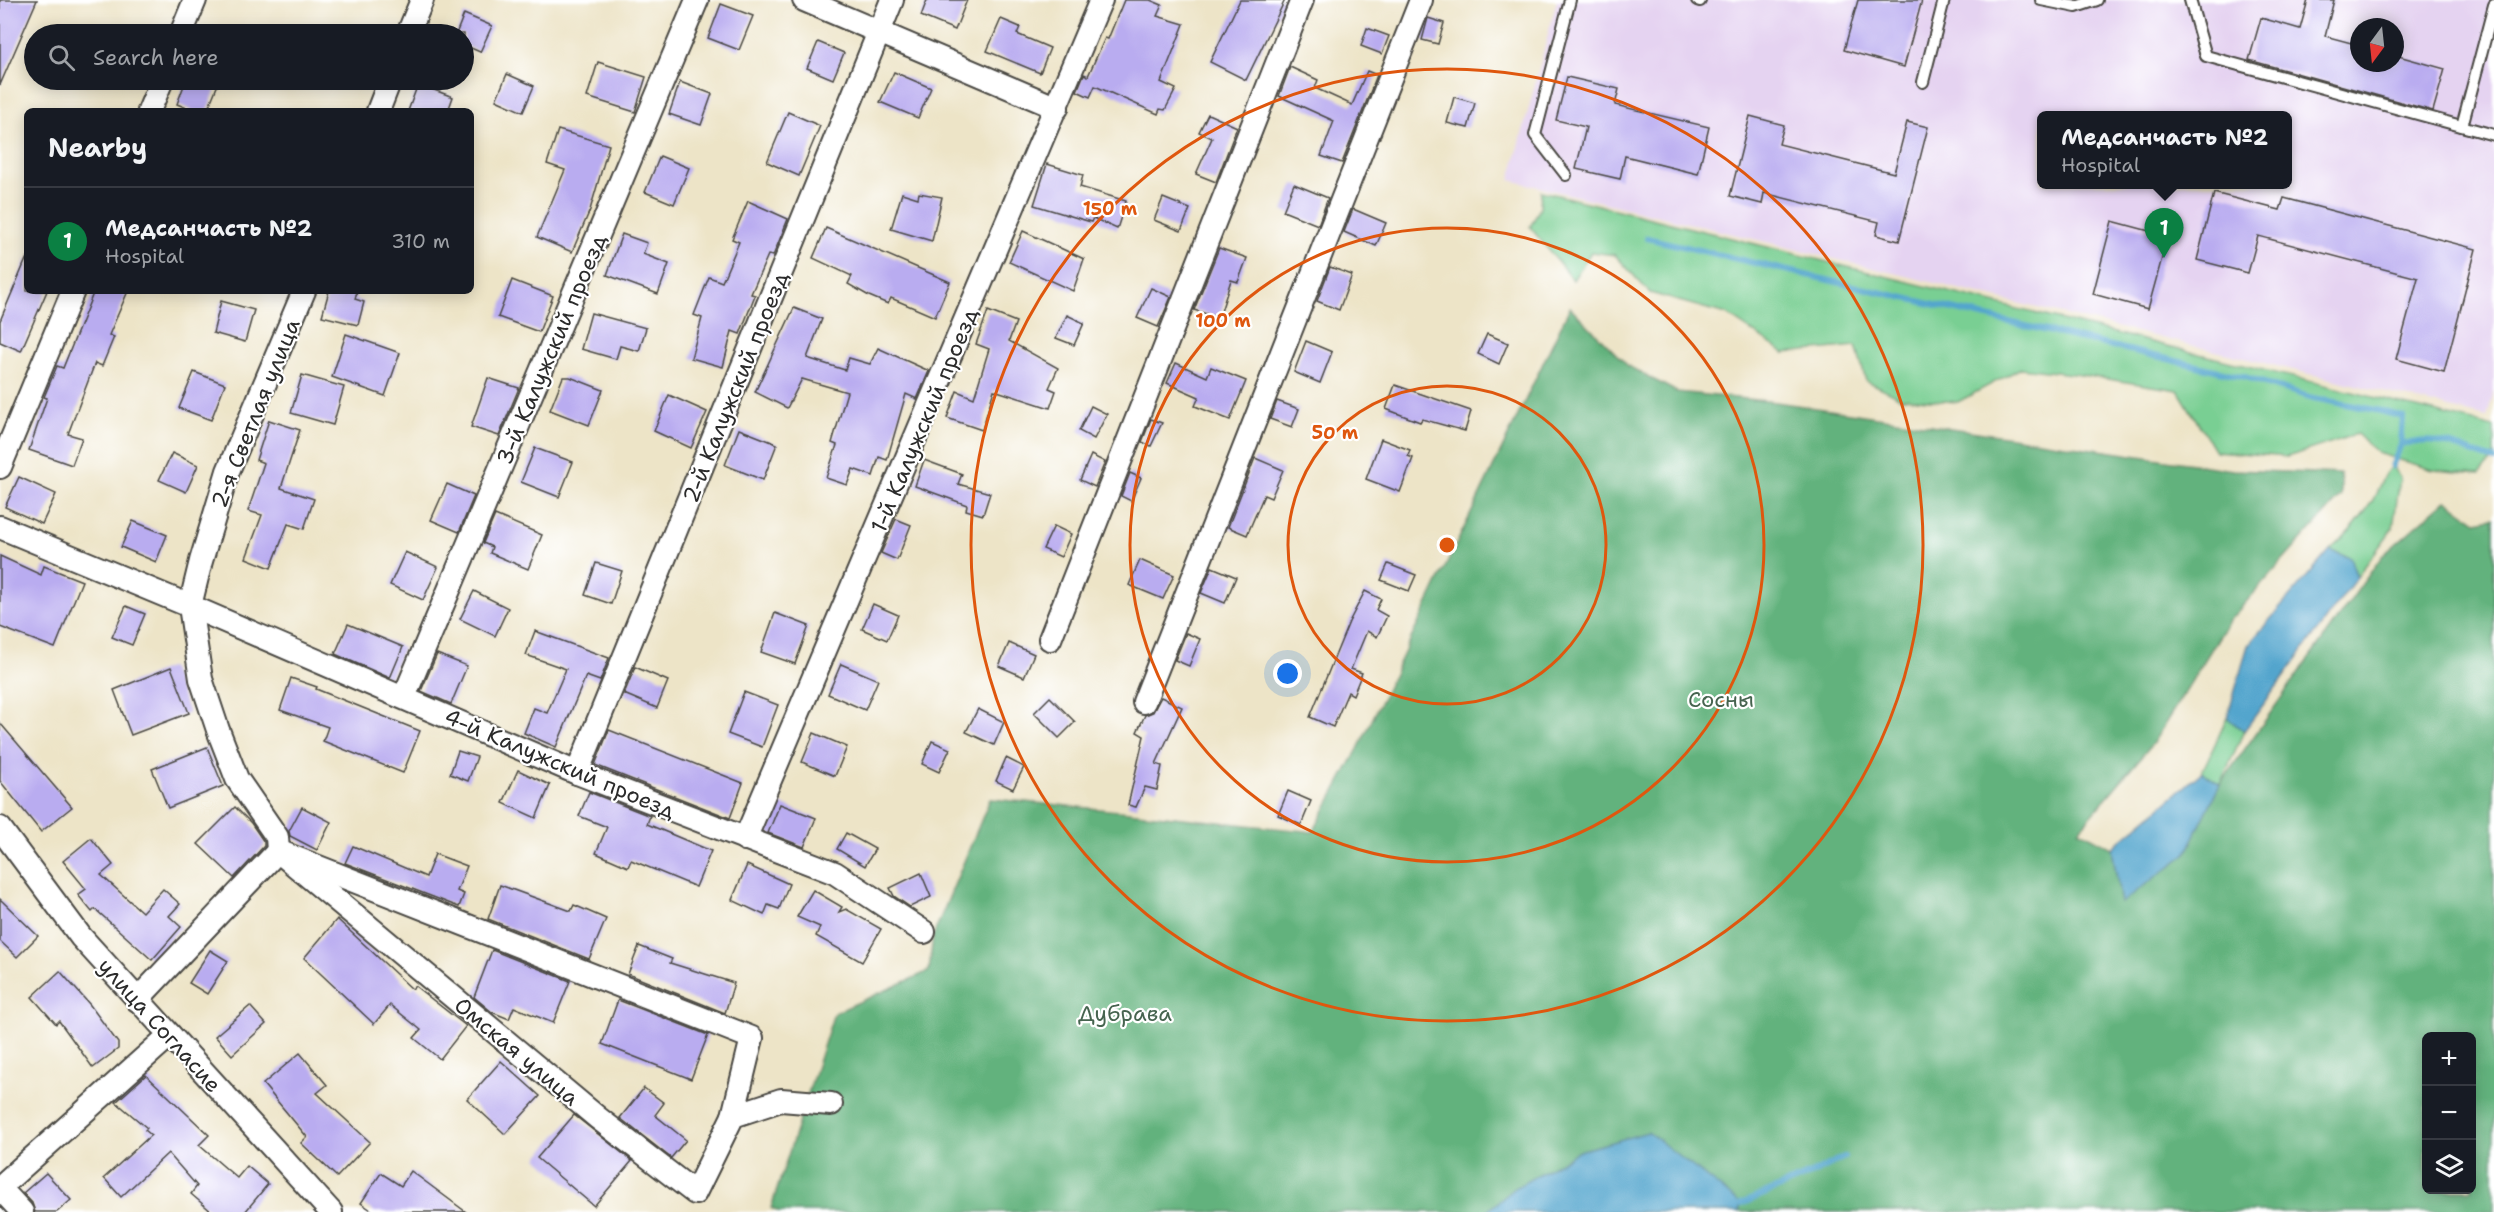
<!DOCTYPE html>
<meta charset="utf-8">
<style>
:root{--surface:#171b24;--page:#20242c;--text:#f1f3f6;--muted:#9ea1a6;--line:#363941;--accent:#0b8043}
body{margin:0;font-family:"Shantell Sans",sans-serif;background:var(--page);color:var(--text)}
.controls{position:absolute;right:18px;bottom:18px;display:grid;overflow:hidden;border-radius:9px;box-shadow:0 3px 15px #0003}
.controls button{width:54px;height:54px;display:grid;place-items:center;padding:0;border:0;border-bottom:2px solid var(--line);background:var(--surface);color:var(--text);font:30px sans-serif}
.compass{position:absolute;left:2350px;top:18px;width:54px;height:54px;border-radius:50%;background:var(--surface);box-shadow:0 3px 15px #0003;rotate:195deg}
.you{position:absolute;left:1288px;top:674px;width:21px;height:21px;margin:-15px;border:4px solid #fff;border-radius:50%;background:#1a73e8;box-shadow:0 0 0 9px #1a73e833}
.badge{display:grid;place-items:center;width:39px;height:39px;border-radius:50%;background:var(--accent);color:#fff;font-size:20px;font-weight:700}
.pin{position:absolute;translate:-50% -50px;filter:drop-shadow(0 2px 3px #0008)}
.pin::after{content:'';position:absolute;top:32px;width:21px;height:18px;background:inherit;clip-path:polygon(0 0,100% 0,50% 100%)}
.popup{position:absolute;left:2037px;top:111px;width:255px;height:78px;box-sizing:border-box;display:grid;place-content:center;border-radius:9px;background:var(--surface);filter:drop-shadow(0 2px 4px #0005);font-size:20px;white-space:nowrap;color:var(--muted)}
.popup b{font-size:22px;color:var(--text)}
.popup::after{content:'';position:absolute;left:50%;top:100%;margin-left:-12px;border:12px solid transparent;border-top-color:var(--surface)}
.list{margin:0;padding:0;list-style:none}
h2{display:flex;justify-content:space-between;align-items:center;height:78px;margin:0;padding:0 24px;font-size:26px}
h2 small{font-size:20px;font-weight:400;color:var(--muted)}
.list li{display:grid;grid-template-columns:39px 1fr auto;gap:18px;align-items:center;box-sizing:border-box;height:108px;padding:0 24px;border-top:2px solid var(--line)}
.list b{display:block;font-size:22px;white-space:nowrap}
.list p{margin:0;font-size:20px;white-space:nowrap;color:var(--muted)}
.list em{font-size:20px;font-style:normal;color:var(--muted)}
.icon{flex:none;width:33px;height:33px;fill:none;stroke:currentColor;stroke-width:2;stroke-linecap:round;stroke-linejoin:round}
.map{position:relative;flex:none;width:2494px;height:1212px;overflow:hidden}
.search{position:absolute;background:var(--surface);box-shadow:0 3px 15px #0003;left:24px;top:24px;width:450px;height:66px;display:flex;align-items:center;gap:15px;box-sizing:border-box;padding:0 21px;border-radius:33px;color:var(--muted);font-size:22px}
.panel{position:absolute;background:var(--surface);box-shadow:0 3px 15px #0003;left:24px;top:108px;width:450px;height:186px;border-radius:9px}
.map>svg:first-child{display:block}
.built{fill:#e5d3f1;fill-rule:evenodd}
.green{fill:#79cf93;stroke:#527d5f;stroke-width:1.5}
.forest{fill:#62b27d;stroke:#466e54;stroke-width:1.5;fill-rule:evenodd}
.water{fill:#52a5cd;stroke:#3e687c;stroke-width:1.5}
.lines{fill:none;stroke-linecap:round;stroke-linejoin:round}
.stream{stroke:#52a5cd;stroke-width:6}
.building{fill:#b9acf0}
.lane-casing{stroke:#484742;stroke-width:14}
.street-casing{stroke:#484742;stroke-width:26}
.lane{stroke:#fff;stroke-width:10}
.street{stroke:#fff;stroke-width:22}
.ring{fill:none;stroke:#df570e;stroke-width:3}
.labels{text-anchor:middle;stroke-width:4.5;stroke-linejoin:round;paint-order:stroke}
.street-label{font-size:22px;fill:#2b2b2b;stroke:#fff}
.park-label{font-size:22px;fill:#46644f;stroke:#fff}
.centre{fill:#df570e;stroke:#fff;stroke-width:3}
.ring-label{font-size:18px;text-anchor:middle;font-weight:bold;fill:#df570e;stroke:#fff;stroke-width:4.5;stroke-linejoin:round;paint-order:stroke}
</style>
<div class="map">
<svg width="2494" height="1212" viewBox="0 0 2494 1212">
<rect width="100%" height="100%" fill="#fff"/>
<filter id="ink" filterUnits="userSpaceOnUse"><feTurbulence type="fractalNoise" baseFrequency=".0167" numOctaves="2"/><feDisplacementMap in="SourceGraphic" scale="12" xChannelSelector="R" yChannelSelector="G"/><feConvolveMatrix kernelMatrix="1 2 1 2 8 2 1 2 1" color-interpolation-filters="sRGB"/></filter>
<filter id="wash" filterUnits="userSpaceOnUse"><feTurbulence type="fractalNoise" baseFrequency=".008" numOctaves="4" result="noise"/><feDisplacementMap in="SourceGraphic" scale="24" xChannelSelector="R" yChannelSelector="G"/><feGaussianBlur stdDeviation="1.35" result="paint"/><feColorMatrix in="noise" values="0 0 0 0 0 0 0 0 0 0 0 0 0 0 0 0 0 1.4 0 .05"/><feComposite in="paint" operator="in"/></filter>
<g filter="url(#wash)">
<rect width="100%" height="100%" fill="#ede4c7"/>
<path class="built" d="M1557,0H2494V391L2487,417L1510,180ZM2359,27H2395V63H2359ZM2041,116H2287V184H2041Z"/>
<g class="green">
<polygon points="1541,191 2494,427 2494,457 2480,474 2433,470 2377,453 2357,434 2287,457 2215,451 2178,390 2081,375 2021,368 1958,402 1901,398 1866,381 1856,346 1784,353 1726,314 1650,293 1615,255 1591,252 1573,280 1530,227 1540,208"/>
<path d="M2392,466L2400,478L2393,528L2357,577L2350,558L2330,550C2346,536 2360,521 2371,503C2379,491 2381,475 2392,466Z"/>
<polygon points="2227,718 2244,731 2220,784 2202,772"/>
</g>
<path class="forest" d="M1570,307L1628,366L1677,392L1776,402L2233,470L2341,474V496L2229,621L2153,743L2079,830L2112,848L2121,902L2186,854L2220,784L2382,556L2446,500L2476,521L2494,518V1212H779L771,1208L834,1013L929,971L933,936L990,799C1098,807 1205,821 1313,832L1358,749ZM2426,1036H2472V1190H2426Z"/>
<g class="water">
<polygon points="2330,550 2350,558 2357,577 2244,731 2227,718 2248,645"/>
<polygon points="2202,772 2220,784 2186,854 2121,903 2112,848"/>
<polygon points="1648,1132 1741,1204 1739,1212 1486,1212 1515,1188 1579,1151"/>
</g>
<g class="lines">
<g class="stream">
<polyline points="1647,238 2245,377 2313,398 2381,411 2403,417 2401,445"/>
<path d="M2392,466L2401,445C2442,434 2457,449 2494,460"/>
<polyline points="1741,1204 1815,1172 1844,1157"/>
</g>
</g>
<g id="blocks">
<g class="building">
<polygon points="0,0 37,0 0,85"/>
<polygon points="927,0 967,0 955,30 921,16"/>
<polygon points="1124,0 1150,0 1162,5 1157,16 1184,24 1161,82 1176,89 1165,110 1160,109 1158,114 1095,86 1090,97 1077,91 1084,74 1088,76 1105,38 1108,39"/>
<polygon points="1240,0 1285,0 1246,80 1210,62"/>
<polygon points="1858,0 1922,0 1904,67 1844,50"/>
<polygon points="2308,0 2334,0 2325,36 2359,45 2359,63 2395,63 2395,55 2445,69 2433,111 2249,60 2261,18 2300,29"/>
<polygon points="721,4 753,16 739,50 708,38"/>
<polygon points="464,14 492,26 480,52 464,45 464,34 456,34"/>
<polygon points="1428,18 1444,23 1438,44 1422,40"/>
<polygon points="1001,19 1020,27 1017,34 1050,48 1040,73 987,51"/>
<polygon points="1367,28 1389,36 1382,54 1361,46"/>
<polygon points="818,42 844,53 833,79 807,68"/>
<polygon points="598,62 646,77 635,112 587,97"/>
<polygon points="1290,67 1318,80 1315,88 1352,105 1367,71 1377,75 1342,163 1321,156 1334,121 1279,96"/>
<polygon points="894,72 931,88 918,118 880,102"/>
<polygon points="507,74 534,86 523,112 496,100"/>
<polygon points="1567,77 1619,89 1615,105 1709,127 1698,174 1625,156 1620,179 1576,169 1586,127 1556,120"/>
<polygon points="186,80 207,80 218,84 207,111 194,111 177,104"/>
<polygon points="680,82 712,94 701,125 669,114"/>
<polygon points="418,84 453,97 448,111 408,111"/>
<polygon points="1454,97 1475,103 1468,128 1447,123"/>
<polygon points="788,112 820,126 799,176 767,162"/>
<polygon points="1208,114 1237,127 1216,182 1196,174 1212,138 1199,132"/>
<polygon points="1750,116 1784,125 1779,144 1894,173 1907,122 1928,127 1899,241 1876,235 1879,222 1764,193 1762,204 1730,196"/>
<polygon points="558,130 609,145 590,210 572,252 537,237 565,170 547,164"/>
<polygon points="660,156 689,168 674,204 645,192"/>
<polygon points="1047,164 1083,175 1080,187 1126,201 1117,229 1093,218 1091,222 1034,205"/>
<polygon points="1294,184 1328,198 1318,225 1283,211"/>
<polygon points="902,193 918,198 919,193 942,197 932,241 891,229"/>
<polygon points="2214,193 2280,210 2284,198 2476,249 2444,372 2396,359 2418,278 2258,236 2248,273 2197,260"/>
<polygon points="1163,198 1190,209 1181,231 1154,220"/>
<polygon points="748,201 788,219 773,256 768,255 751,294 755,295 740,334 732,331 723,367 691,358 702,318 694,315 709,277 722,282 739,242 732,239"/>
<polygon points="1353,209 1386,223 1376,246 1344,232"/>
<polygon points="2112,221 2168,236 2148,309 2093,294"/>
<polygon points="826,228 950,282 935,317 891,298 888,304 869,296 848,284 852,276 813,258"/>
<polygon points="1023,231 1084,259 1073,291 1009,262"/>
<polygon points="622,234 647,243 643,254 669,264 658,294 607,275"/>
<polygon points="1219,248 1247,258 1238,282 1231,280 1219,318 1194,310"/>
<polygon points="27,257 27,291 47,291 21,351 0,342 0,321"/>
<polygon points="1330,267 1352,275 1339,310 1317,301"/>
<polygon points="512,280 553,296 539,332 498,317"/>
<polygon points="1151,288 1171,297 1158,327 1137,318"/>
<polygon points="94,291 128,291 109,335 114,337 102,366 95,363 68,434 82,438 72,465 29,450 47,398 44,397 57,366 63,368"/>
<polygon points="329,291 357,291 355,299 364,302 358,325 322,316"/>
<polygon points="221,301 254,310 245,342 213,333"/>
<polygon points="794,308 822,319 807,358 845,370 849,358 870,364 878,348 929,371 917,399 906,394 887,460 879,457 873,476 853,469 847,485 826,478 837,445 832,443 847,392 802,379 787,408 755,392"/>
<polygon points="988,311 1016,322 1009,341 1058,368 1049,388 1056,391 1050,408 994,390 982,430 947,418 957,391 974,398 989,349 976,344"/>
<polygon points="591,313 646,328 639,351 620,346 616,359 581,349"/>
<polygon points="1067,315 1084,323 1074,345 1056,338"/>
<polygon points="346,334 400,353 385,396 332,377"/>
<polygon points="1487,334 1508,343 1499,364 1478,354"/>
<polygon points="1306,341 1332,352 1320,383 1294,372"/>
<polygon points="1176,363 1207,377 1211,367 1246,381 1230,420 1195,406 1199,397 1167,383"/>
<polygon points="194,372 225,384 211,420 179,408"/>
<polygon points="302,375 344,387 333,425 291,413"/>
<polygon points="563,377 570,377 603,390 589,425 550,410"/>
<polygon points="488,378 519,388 499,436 471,427"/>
<polygon points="1395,385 1471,411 1465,431 1422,419 1420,422 1386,409"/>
<polygon points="669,395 707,412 691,448 654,431"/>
<polygon points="1277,401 1299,409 1292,427 1270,419"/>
<polygon points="1091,406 1107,414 1094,439 1079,431"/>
<polygon points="1151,419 1162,423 1151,446 1142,442"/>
<polygon points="269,420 300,430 281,488 314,499 304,529 288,524 271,568 246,558 262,515 248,511 264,463 256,460"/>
<polygon points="739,429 777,444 763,480 725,465"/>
<polygon points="1381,439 1410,450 1408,456 1413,458 1400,492 1366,479"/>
<polygon points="535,448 573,462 559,497 521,482"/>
<polygon points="172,453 198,465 186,492 159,480"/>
<polygon points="1091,455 1105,462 1095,487 1080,480"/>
<polygon points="1255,458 1283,470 1271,498 1264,495 1247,535 1228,527"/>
<polygon points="924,460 962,474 958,484 990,493 983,515 966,510 967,505 915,486"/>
<polygon points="1130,473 1141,478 1131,501 1121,496"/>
<polygon points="19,477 56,494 42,524 5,507"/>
<polygon points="447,484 474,496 459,532 431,520"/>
<polygon points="495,515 542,535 528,569 490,553 492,547 483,543"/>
<polygon points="896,519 911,525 897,560 881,553"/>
<polygon points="133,521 167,535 156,562 121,547"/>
<polygon points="1054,526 1071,534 1061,557 1043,549"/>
<polygon points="405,552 438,567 423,600 390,585"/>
<polygon points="0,556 41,575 44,566 82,581 55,648 0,627"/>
<polygon points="1140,560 1174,575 1163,599 1129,585"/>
<polygon points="596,563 622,571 611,604 585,595"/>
<polygon points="1388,564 1416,575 1409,591 1381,580"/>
<polygon points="1212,567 1236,577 1225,603 1201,593"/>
<polygon points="474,591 508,608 495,636 460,619"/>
<polygon points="1365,591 1381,599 1376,610 1387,616 1377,637 1367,631 1351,669 1362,673 1353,695 1348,692 1333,727 1310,717 1349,622"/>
<polygon points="873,604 898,615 887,640 862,629"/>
<polygon points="126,606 145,614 132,645 112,637"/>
<polygon points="775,613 809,626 795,664 761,652"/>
<polygon points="348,624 403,647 390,678 335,654"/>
<polygon points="535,631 609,658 600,681 586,676 556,747 524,733 534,708 547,713 566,669 526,655"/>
<polygon points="1186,633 1200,639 1189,666 1175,660"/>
<polygon points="1009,643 1034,654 1024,677 999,666"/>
<polygon points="437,654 467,666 451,704 421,691"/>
<polygon points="841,664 878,680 865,710 828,694"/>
<polygon points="171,667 189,713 131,735 114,690"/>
<polygon points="635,667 668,681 657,708 624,694"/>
<polygon points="291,678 317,687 316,689 420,731 403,773 323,741 328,727 280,710"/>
<polygon points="744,692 778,705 762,747 728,734"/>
<polygon points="1050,697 1075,722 1059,738 1034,713"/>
<polygon points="1161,697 1182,707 1156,764 1162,766 1157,790 1145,787 1136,807 1128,805 1144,736 1137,732 1145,715 1153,712"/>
<polygon points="978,709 1004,722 994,745 966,732"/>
<polygon points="0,723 72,807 41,832 0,781"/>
<polygon points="609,730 743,783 730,818 595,765"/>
<polygon points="814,733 847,747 835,776 802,762"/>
<polygon points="932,741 950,749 939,772 922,764"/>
<polygon points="207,747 223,786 168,808 152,769"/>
<polygon points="458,751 477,757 468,781 450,774"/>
<polygon points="1006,758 1024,767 1013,789 996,781"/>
<polygon points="518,770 550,785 536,818 503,803"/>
<polygon points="1288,791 1311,801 1301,825 1278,815"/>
<polygon points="589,792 650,816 647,824 711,851 696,887 631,860 628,867 596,853 607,827 579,816"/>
<polygon points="780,804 816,818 804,847 768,833"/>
<polygon points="235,807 251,823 264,842 264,846 234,878 198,844"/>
<polygon points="302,807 331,822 317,850 290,836 289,831"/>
<polygon points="846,833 875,849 865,866 837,849"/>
<polygon points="91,838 113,865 101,875 142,912 163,889 180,904 169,916 181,927 152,960 95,909 92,912 78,895 86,889 63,861"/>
<polygon points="353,846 426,877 435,854 467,866 457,891 464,894 459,907 345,863"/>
<polygon points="747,865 789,884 779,909 768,905 764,915 732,900"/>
<polygon points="921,873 931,897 910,907 894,896 890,888"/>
<polygon points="500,885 571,911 574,905 606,919 589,959 488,919"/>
<polygon points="813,890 842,907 839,912 846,909 881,929 862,962 816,936 820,927 797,917"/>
<polygon points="0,899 38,936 17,957 0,941"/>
<polygon points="337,919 412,989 415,986 466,1026 440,1059 414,1038 421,1030 390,1005 374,1024 304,958"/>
<polygon points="639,946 672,959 670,963 734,983 725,1013 628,974"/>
<polygon points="210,950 228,961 207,994 189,983"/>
<polygon points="492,950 570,981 553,1023 514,1007 509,1019 492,1012 474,997"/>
<polygon points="60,971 90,1005 118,1043 118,1049 93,1068 59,1021 56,1024 32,997"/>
<polygon points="618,1000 708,1035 691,1079 602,1044"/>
<polygon points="250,1006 266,1024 232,1055 215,1036"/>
<polygon points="300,1053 327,1085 317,1093 370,1142 337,1177 301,1143 307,1137 263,1084"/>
<polygon points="501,1061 540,1096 505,1134 467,1099"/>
<polygon points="146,1075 209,1135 199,1145 237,1178 247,1166 268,1184 245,1212 212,1212 191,1194 197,1186 168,1153 121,1197 104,1178 151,1135 145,1130 147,1128 116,1102"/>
<polygon points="644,1088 664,1103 655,1115 686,1140 671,1158 620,1118"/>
<polygon points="574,1115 632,1161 594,1206 537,1158"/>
<polygon points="411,1171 466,1212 374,1212 361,1203 381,1173 401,1186"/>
<polygon points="46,1173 71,1200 57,1212 35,1212 32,1203 23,1193"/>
</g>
</g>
</g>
<g filter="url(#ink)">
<use href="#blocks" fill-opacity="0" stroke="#484742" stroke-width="1.5"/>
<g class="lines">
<g class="lane-casing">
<g id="lane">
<polyline points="1697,0 1700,1"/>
<polyline points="2041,0 2076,7 2097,0"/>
<polyline points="2190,0 2206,56 2494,135"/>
<polyline points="1923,82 1944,0"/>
<polyline points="2462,126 2494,5"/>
<polyline points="1566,175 1535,135 1570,0"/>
</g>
</g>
<g class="street-casing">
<g id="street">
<polyline points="804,0 1057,108"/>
<polyline points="181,34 195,0"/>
<polyline points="408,34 422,0"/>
<polyline points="149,111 162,80"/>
<polyline points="378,111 390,80"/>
<polyline points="304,291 228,471 201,561 190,606 201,679 218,730 237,779 277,837 278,851 598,1118 695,1193 733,1116 781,1100 831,1104"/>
<polyline points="0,467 73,291"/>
<polyline points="0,527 190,606 577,773 835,873 924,932"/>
<polyline points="1050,639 1302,0"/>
<polyline points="404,697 697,0"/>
<polyline points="1144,702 1421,0"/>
<polyline points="577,773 892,0"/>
<polyline points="0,828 81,937 331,1212"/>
<polyline points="745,839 1101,0"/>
<polyline points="137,1000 278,851 752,1038 733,1116"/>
<polyline points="0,1187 170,1035"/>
<polyline points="0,1188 22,1212"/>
</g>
</g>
<use href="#lane" class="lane"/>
<use href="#street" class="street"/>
</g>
</g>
<g class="ring">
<circle cx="1447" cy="545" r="159"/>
<circle cx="1447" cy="545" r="317"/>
<circle cx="1447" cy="545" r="476"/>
</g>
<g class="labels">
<g class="street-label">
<text transform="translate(551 349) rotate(-67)" y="8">3-й Калужский проезд</text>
<text transform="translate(735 387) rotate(-68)" y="8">2-й Калужский проезд</text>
<text transform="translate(255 413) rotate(-68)" y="8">2-я Светлая улица</text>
<text transform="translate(924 420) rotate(-67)" y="8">1-й Калужский проезд</text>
<text transform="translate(560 763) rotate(23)" y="8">4-й Калужский проезд</text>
<text transform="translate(160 1025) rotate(48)" y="8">улица Согласие</text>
<text transform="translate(517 1051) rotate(40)" y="8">Омская улица</text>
</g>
<g class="park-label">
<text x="1721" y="707">Сосны</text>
<text x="1125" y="1021">Дубрава</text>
</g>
</g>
<circle cx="1447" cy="545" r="9" class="centre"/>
<g class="ring-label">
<text x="1110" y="215">150 m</text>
<text x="1223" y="327">100 m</text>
<text x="1335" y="439">50 m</text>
</g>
</svg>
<div class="controls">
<button>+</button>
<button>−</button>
<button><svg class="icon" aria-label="layers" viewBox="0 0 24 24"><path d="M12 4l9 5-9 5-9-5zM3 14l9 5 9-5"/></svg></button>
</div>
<svg class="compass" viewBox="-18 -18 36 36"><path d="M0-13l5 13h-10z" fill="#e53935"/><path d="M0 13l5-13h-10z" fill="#9ea1a6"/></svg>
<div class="you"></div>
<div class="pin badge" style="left:2164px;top:258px">1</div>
<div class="popup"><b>Медсанчасть №2</b>Hospital</div>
<div class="search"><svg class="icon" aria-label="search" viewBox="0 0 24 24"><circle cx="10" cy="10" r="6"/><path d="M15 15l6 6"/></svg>Search here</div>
<section class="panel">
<h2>Nearby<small></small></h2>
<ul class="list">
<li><span class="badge">1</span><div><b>Медсанчасть №2</b><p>Hospital</p></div><em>310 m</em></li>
</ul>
</section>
</div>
